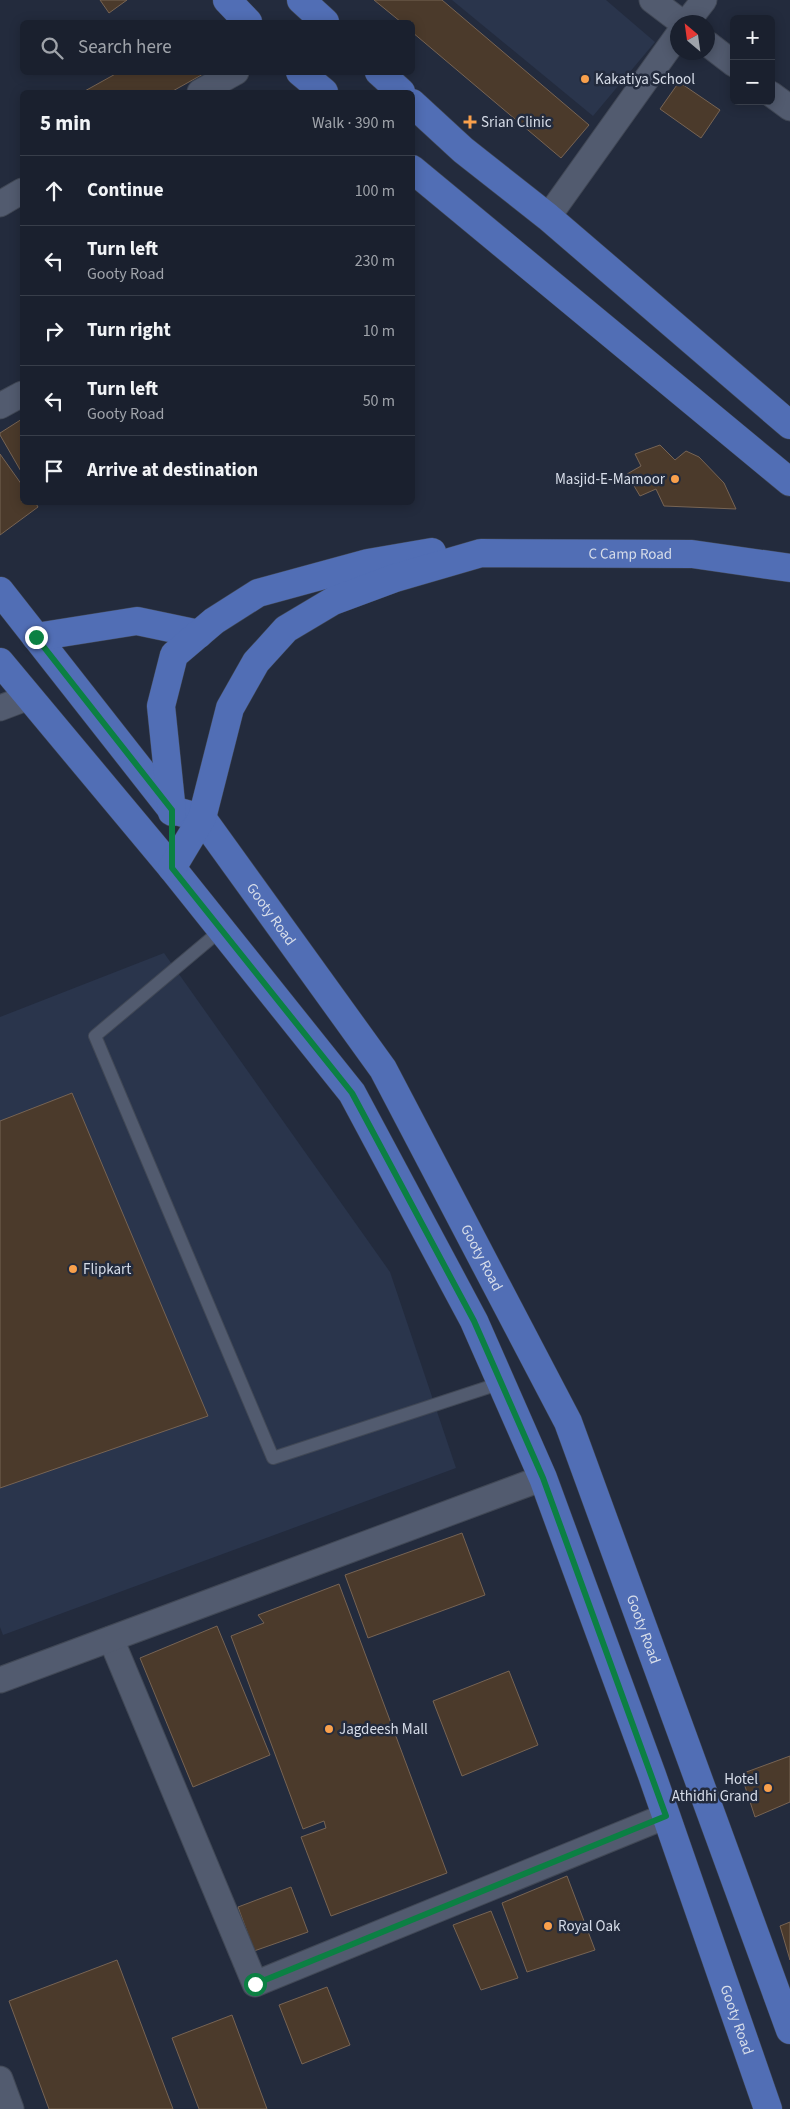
<!DOCTYPE html>
<meta charset="utf-8">
<style>
:root{--surface:#1a202e;--page:#232836;--text:#f1f3f6;--muted:#9fa3aa;--line:#383e4a}
body{margin:0;font-family:"Source Sans 3",sans-serif;background:var(--page);color:var(--text)}
.controls{position:absolute;right:15px;top:15px;display:grid;overflow:hidden;border-radius:8px;box-shadow:0 2px 12px #0003}
.controls button{width:45px;height:45px;display:grid;place-items:center;padding:0;border:0;border-bottom:1px solid var(--line);background:var(--surface);color:var(--text);font:25px sans-serif}
.compass{position:absolute;left:670px;top:15px;width:45px;height:45px;border-radius:50%;background:var(--surface);box-shadow:0 2px 12px #0003;rotate:331deg}
.stop{position:absolute;width:15px;height:15px;margin:-11px;border:4px solid #0b8043;border-radius:50%;background:#fff}
.stop.end{background:#0b8043;border-color:#fff;box-shadow:0 1px 5px #0008}
.list{margin:0;padding:0;list-style:none}
h2{display:flex;justify-content:space-between;align-items:center;height:65px;margin:0;padding:0 20px;font-size:21px}
h2 small{font-size:16px;font-weight:400;color:var(--muted)}
.list li{display:grid;grid-template-columns:32px 1fr auto;gap:15px;align-items:center;box-sizing:border-box;height:70px;padding:0 20px;border-top:1px solid var(--line)}
.list b{display:block;font-size:19px;white-space:nowrap}
.list p{margin:0;font-size:16px;white-space:nowrap;color:var(--muted)}
.list em{font-size:16px;font-style:normal;color:var(--muted)}
.icon{flex:none;width:28px;height:28px;fill:none;stroke:currentColor;stroke-width:2;stroke-linecap:round;stroke-linejoin:round}
.map{position:relative;flex:none;width:790px;height:2109px;overflow:hidden}
.search{position:absolute;background:var(--surface);box-shadow:0 2px 12px #0003;left:20px;top:20px;width:395px;height:55px;display:flex;align-items:center;gap:12px;box-sizing:border-box;padding:0 18px;border-radius:8px;color:var(--muted);font-size:19px}
.panel{position:absolute;background:var(--surface);box-shadow:0 2px 12px #0003;left:20px;top:90px;width:395px;height:415px;border-radius:8px}
.map>svg:first-child{display:block}
.built{fill:#2a354c}
.building{fill:#4b3a2b;stroke:#776454}
.lines{fill:none;stroke-linecap:round;stroke-linejoin:round}
.service-casing{stroke:#414856;stroke-width:14}
.minor-casing{stroke:#414856;stroke-width:27}
.primary-casing{stroke:#414856;stroke-width:29}
.service{stroke:#525b6f;stroke-width:12}
.minor{stroke:#525b6f;stroke-width:25}
.primary{stroke:#516eb5;stroke-width:28}
.route{stroke:#0b8043;stroke-width:6}
.poi-dot{fill:#f9a04c;stroke:#232b3d;stroke-width:2}
.labels{text-anchor:middle;stroke-width:5;stroke-linejoin:round;paint-order:stroke}
.poi-label{font-size:15px;fill:#d7dde9;stroke:#232b3d;text-anchor:start}
.street-label{font-size:15px;fill:#d7dde9;stroke:#232b3d}
</style>
<div class="map">
<svg width="790" height="2109" viewBox="0 0 790 2109">
<rect width="100%" height="100%" fill="#232b3d"/>
<g class="built">
<polygon points="452,0 606,0 655,42 593,116"/>
<polygon points="164,953 390,1272 456,1468 3,1635 0,1627 0,1017"/>
</g>
<g class="building">
<polygon points="100,0 127,0 109,13"/>
<polygon points="374,0 442,0 589,125 561,158 412,32 412,22 401,22"/>
<polygon points="119,72 204,72 205,73 171,92 83,92"/>
<polygon points="679,82 720,110 701,138 660,109"/>
<polygon points="22,419 22,473 0,435 0,433"/>
<polygon points="660,445 675,460 686,451 699,457 724,483 736,509 664,506 656,489 640,496 627,474 641,466 635,454"/>
<polygon points="0,454 22,485 22,502 35,502 38,507 0,535"/>
<polygon points="72,1093 208,1416 0,1488 0,1121"/>
<polygon points="462,1533 485,1595 368,1638 345,1575"/>
<polygon points="339,1584 447,1873 331,1916 301,1837 326,1828 324,1821 303,1829 231,1636 264,1623 258,1615"/>
<polygon points="217,1626 270,1755 193,1787 140,1658"/>
<polygon points="509,1671 538,1745 462,1776 433,1701"/>
<polygon points="790,1756 790,1802 755,1817 741,1774"/>
<polygon points="567,1876 595,1950 527,1972 502,1903"/>
<polygon points="291,1887 308,1932 254,1951 238,1907"/>
<polygon points="491,1911 518,1978 481,1990 453,1925"/>
<polygon points="790,1922 790,1960 780,1926"/>
<polygon points="117,1960 173,2109 49,2109 9,2001"/>
<polygon points="327,1987 350,2045 302,2064 279,2005"/>
<polygon points="232,2015 267,2109 199,2109 172,2038"/>
</g>
<g class="lines">
<g class="service-casing">
<polyline id="service" points="221,930 95,1036 273,1458 501,1383"/>
</g>
<g class="minor-casing">
<g id="minor">
<polyline points="652,0 681,22"/>
<polyline points="687,22 704,0"/>
<polyline points="708,44 734,64"/>
<polyline points="200,92 236,72"/>
<polyline points="771,94 790,108"/>
<polyline points="0,204 22,191"/>
<polyline points="548,217 678,35"/>
<polyline points="0,406 22,394"/>
<polyline points="0,708 29,697"/>
<polyline points="111,1639 255,1984 666,1816"/>
<polyline points="0,1680 543,1478"/>
<polyline points="0,2079 11,2109"/>
</g>
</g>
<g class="primary-casing">
<g id="primary">
<polyline points="227,0 248,22"/>
<polyline points="301,0 325,22"/>
<polyline points="300,72 324,92"/>
<polyline points="379,72 401,92"/>
<polyline points="412,103 463,150 548,217 790,425"/>
<polyline points="412,169 790,482"/>
<path id="s1" d="M0,591L172,810L202,818L383,1069L568,1422L790,2030"/>
<polyline points="36,637 137,621 199,634"/>
<path id="s2" d="M0,662L172,868L352,1093L474,1321L543,1478L652,1775L768,2109"/>
<polyline points="172,812 161,706 174,655 214,621 258,593 368,563 432,552"/>
<path id="s3" d="M172,868L202,818L230,708L256,662L286,629L333,601L395,578L481,553L692,554L790,568"/>
</g>
</g>
<use href="#service" class="service"/>
<use href="#minor" class="minor"/>
<use href="#primary" class="primary"/>
</g>
<g class="lines">
<polyline class="route" points="36,637 172,810 172,868 352,1093 474,1321 543,1478 666,1816 255,1984"/>
</g>
<g class="poi-dot">
<circle cx="585" cy="79" r="5"/>
<path d="M467.5 114.5h5v5h5v5h-5v5h-5v-5h-5v-5h5z"/>
<circle cx="675" cy="479" r="5"/>
<circle cx="73" cy="1269" r="5"/>
<circle cx="329" cy="1729" r="5"/>
<circle cx="768" cy="1788" r="5"/>
<circle cx="548" cy="1926" r="5"/>
</g>
<g class="labels">
<g class="poi-label">
<text x="595" y="84">Kakatiya School</text>
<text x="481" y="127">Srian Clinic</text>
<text x="665" y="484" text-anchor="end">Masjid-E-Mamoor</text>
<text x="83" y="1274">Flipkart</text>
<text x="339" y="1734">Jagdeesh Mall</text>
<text x="758" y="1784" text-anchor="end">Hotel<tspan x="758" dy="17">Athidhi Grand</tspan></text>
<text x="558" y="1931">Royal Oak</text>
</g>
<g class="street-label">
<text dy="5" stroke="none"><textPath href="#s3" startOffset="629">C Camp Road</textPath></text>
<text dy="5" stroke="none"><textPath href="#s1" startOffset="428">Gooty Road</textPath></text>
<text dy="5" stroke="none"><textPath href="#s1" startOffset="832">Gooty Road</textPath></text>
<text dy="5" stroke="none"><textPath href="#s1" startOffset="1238">Gooty Road</textPath></text>
<text dy="5" stroke="none"><textPath href="#s2" startOffset="1562">Gooty Road</textPath></text>
</g>
</g>
</svg>
<div class="controls">
<button>+</button>
<button>−</button>
</div>
<svg class="compass" viewBox="-18 -18 36 36"><path d="M0-13l5 13h-10z" fill="#e53935"/><path d="M0 13l5-13h-10z" fill="#9fa3aa"/></svg>
<div class="stop" style="left:255px;top:1984px"></div>
<div class="stop end" style="left:36px;top:637px"></div>
<div class="search"><svg class="icon" aria-label="search" viewBox="0 0 24 24"><circle cx="10" cy="10" r="6"/><path d="M15 15l6 6"/></svg>Search here</div>
<section class="panel">
<h2>5 min<small>Walk · 390 m</small></h2>
<ul class="list">
<li><svg class="icon" aria-label="ahead" viewBox="0 0 24 24"><path d="M12 20V5M6 11l6-6 6 6"/></svg><div><b>Continue</b></div><em>100 m</em></li>
<li><svg class="icon" aria-label="left" viewBox="0 0 24 24"><path d="M17 20v-9H6M10 6l-5 5 5 5"/></svg><div><b>Turn left</b><p>Gooty Road</p></div><em>230 m</em></li>
<li><svg class="icon" aria-label="right" viewBox="0 0 24 24"><path d="M7 20v-9h11M14 6l5 5-5 5"/></svg><div><b>Turn right</b></div><em>10 m</em></li>
<li><svg class="icon" aria-label="left" viewBox="0 0 24 24"><path d="M17 20v-9H6M10 6l-5 5 5 5"/></svg><div><b>Turn left</b><p>Gooty Road</p></div><em>50 m</em></li>
<li><svg class="icon" aria-label="arrive" viewBox="0 0 24 24"><path d="M6 21V4h12l-3 4 3 4H6"/></svg><div><b>Arrive at destination</b></div></li>
</ul>
</section>
</div>
